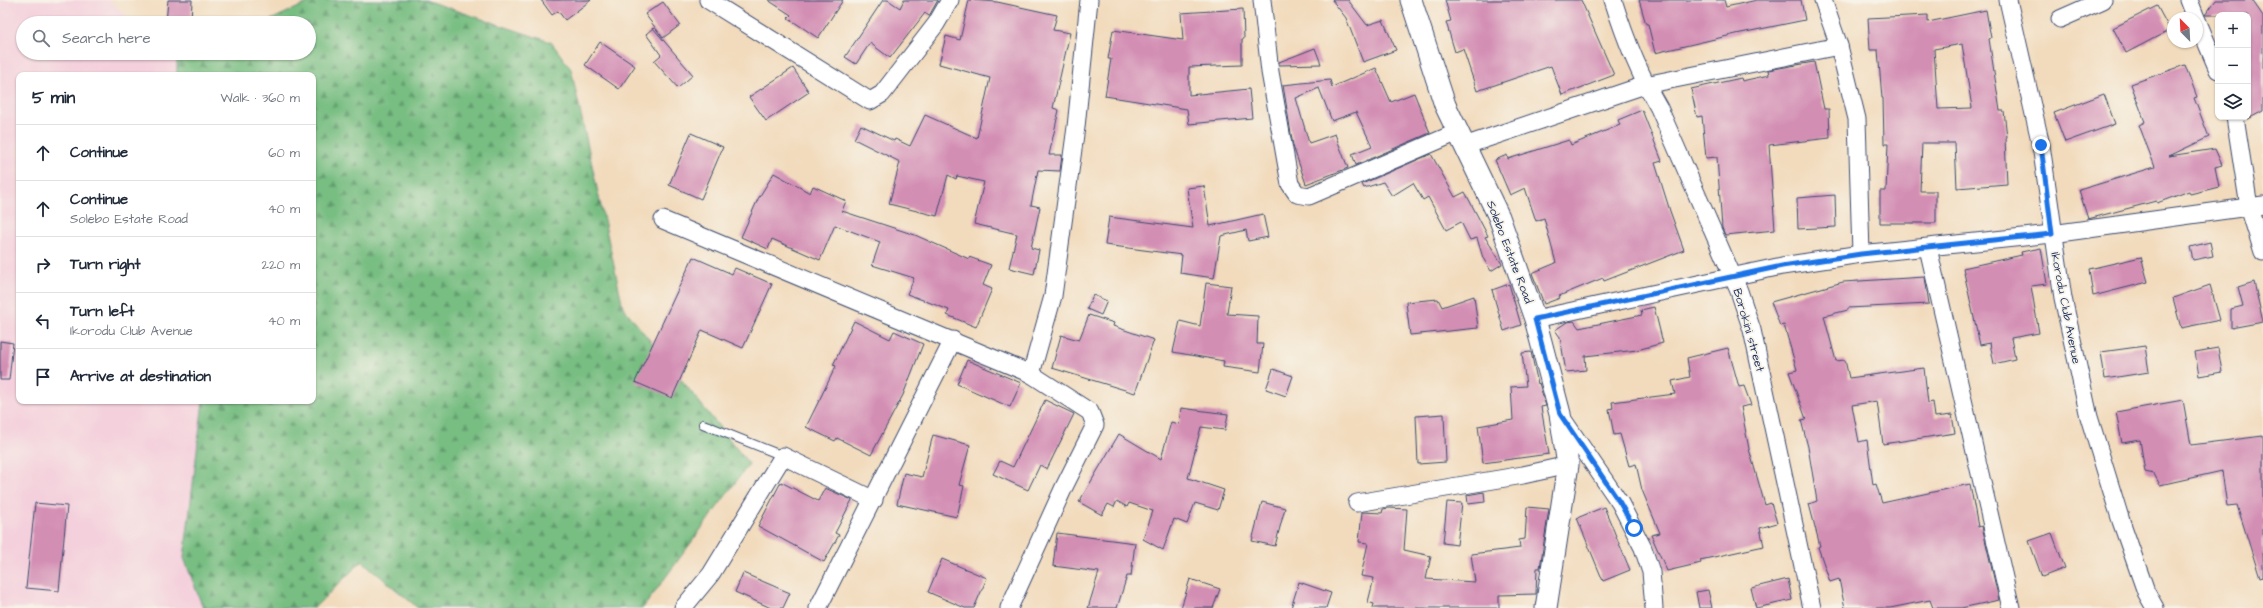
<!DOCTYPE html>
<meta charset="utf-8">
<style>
:root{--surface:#fff;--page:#f6f6f7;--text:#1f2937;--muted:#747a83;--line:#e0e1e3}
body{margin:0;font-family:"Architects Daughter",sans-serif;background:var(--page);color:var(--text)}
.controls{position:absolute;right:12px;top:12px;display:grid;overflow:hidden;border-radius:8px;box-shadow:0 1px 3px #0004}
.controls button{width:36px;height:36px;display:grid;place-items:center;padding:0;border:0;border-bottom:1px solid var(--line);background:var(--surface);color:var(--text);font:20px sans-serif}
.compass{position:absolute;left:2167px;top:12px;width:36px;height:36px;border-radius:50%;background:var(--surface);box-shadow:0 1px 3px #0004;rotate:336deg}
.stop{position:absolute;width:12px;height:12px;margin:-9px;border:3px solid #1a73e8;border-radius:50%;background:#fff}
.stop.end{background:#1a73e8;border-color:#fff;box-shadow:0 1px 4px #0008}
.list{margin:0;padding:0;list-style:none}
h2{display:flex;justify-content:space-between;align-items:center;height:52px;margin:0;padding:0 16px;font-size:17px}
h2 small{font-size:13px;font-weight:400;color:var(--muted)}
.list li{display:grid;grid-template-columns:26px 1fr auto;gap:12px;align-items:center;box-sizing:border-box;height:56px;padding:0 16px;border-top:1px solid var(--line)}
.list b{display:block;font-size:15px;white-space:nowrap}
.list p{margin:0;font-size:13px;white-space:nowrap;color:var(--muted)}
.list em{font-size:13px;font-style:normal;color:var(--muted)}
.icon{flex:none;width:22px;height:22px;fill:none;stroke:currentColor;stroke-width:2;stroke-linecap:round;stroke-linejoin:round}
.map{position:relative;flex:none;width:2263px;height:608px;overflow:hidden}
.search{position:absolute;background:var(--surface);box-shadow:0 1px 3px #0004;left:16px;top:16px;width:300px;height:44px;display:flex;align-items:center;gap:10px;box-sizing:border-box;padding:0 14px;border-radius:22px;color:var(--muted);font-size:15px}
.panel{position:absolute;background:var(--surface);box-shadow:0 1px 3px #0004;left:16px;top:72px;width:300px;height:332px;border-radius:8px}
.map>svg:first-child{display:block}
.built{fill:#f4cfdc}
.forest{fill:url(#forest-firs);stroke:#4a7670}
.building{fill:#d38eb4;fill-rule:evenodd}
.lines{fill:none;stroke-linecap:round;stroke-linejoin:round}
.service-casing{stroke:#3b496c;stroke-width:10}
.minor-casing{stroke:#3b496c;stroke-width:19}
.tertiary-casing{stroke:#3b496c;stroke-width:23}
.service{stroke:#fff;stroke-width:8}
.minor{stroke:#fff;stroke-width:17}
.tertiary{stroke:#fff;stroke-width:21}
.route{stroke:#1a73e8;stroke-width:5}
.labels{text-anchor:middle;stroke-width:3.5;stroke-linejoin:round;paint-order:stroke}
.street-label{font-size:12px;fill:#1b2f5e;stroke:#f7f3e8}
</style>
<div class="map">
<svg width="2263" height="608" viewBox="0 0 2263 608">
<defs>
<pattern id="forest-firs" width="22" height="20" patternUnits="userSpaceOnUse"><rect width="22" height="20" fill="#78be82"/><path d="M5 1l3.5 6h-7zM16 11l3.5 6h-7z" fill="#629b6e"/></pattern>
</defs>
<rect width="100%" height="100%" fill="#f7f3e8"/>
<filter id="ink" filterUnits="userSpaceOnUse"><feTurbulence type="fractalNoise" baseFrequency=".025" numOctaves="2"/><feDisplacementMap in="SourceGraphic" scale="8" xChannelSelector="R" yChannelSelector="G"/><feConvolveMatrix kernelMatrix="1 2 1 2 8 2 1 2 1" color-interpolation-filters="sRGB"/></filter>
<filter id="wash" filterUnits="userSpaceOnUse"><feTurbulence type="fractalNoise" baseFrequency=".012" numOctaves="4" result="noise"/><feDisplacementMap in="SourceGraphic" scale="16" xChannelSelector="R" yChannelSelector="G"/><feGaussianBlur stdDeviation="0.9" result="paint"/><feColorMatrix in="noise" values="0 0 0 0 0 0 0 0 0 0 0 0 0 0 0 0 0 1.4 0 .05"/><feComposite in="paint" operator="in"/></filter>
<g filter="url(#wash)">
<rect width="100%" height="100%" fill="#f2dbbd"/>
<polygon class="built" points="0,0 109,0 135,23 23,23 23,53 169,53 177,60 177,75 19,75 19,401 203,401 184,558 203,608 0,608"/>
<polygon class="forest" points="314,0 425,0 551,42 571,69 623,307 749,464 643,608 418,608 362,561 314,608 203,608 184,558 203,401 313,401 313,75 177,75 177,60 193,53 309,53 309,23 264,23"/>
<g id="blocks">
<g class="building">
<polygon points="168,0 192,0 191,23 166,23"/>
<polygon points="541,0 591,0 565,20 558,11 552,15"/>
<polygon points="768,0 843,0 818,38 788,18 791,15"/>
<polygon points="883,0 888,0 900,8 904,0 938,0 929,16 925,13 890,58 870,43 856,64 845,57"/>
<polygon points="969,0 997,2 1057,15 1053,30 1070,33 1053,108 1059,110 1049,155 1062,155 1060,171 1038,170 1031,205 1040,207 1031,248 1039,250 1034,274 1009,268 1017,234 974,224 984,182 957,176 956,179 948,175 937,216 889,204 900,162 854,139 861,125 894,141 895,139 910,146 925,115 977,138 990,78 939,64 946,36 960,40"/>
<polygon points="1332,0 1348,0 1367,25 1383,20 1396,50 1363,62 1346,18"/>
<polygon points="1445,0 1581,0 1614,75 1562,95 1551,66 1477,91 1463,49 1455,52 1446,22 1451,21"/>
<polygon points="1639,0 1724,0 1726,7 1757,0 1801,0 1805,20 1736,34 1655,53 1648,24 1646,24"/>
<polygon points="2216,0 2252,0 2263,16 2263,111 2248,119 2248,15 2205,15"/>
<polygon points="663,2 680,25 663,38 645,14"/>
<polygon points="2157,6 2170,30 2126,53 2113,28"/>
<polygon points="1243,9 1244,39 1242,39 1242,65 1189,67 1189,95 1249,89 1252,118 1189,124 1187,109 1105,96 1111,59 1108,59 1113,30 1183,40 1181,13"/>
<path d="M1986,10L1991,38L1989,39L2000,111H2004L2007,137L2005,138L2007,184L1957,188L1955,143H1922L1920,191H1936V223H1880V191H1886L1888,144H1884L1883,98H1882L1878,50H1870L1868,18L1928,15V22ZM1962,44L1972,108L1938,109L1934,49Z"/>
<polygon points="653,28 693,75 678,88 654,61 661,55 646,34"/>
<polygon points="600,42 635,66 619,89 585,65"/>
<polygon points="1315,48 1321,64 1279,65 1279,62"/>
<polygon points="1814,62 1824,109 1829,109 1830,138 1769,145 1775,230 1725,235 1722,228 1717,157 1706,158 1702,116 1697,117 1691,89 1741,78 1742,81 1769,75 1768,70"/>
<polygon points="2185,65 2197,97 2194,98 2209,137 2169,156 2215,149 2222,165 2215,167 2219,187 2190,194 2189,191 2157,203 2156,201 2088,219 2079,190 2155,167 2139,125 2145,122 2131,84"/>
<polygon points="793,68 809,92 766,121 749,97"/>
<polygon points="1376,68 1391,102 1414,93 1430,133 1356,165 1352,154 1372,146 1356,112 1332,121 1319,88 1296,98 1309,143 1335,134 1348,168 1306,184 1293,146 1283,85 1330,80 1332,87"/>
<polygon points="2104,94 2115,124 2065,142 2054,113"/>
<polygon points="1642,110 1662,161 1655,163 1670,211 1684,250 1604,281 1603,278 1559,296 1560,298 1544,304 1532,273 1556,263 1544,218 1536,221 1525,188 1510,195 1495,160 1507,155 1508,159 1569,140 1571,145 1620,125 1618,120"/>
<polygon points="691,133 723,147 701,199 669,185"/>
<polygon points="1431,154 1455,197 1465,192 1488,236 1485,237 1502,264 1491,271 1483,258 1477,238 1470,240 1461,222 1446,230 1428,197 1423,200 1413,183 1392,196 1383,182 1364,188 1362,184"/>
<polygon points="774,173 810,193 813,186 846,201 842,211 915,235 969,259 969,257 991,265 983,285 992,289 976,327 947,315 949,310 907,294 914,278 872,265 880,242 835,225 820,260 772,239 768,249 741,237 758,199"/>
<polygon points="1204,186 1210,226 1263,214 1268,237 1248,241 1246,230 1221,236 1214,278 1180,273 1182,255 1105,245 1109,217 1193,228 1187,188"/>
<polygon points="1835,195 1836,227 1798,229 1797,198"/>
<polygon points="2210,242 2213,256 2193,260 2190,247"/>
<polygon points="2041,248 2047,284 2031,286 2039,333 2011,338 2015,359 1994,364 1990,343 1980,345 1963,268 2022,255 2021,252"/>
<polygon points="693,257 732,274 735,268 772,284 743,348 702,330 672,398 635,382"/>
<polygon points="2141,257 2148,282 2093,296 2089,269"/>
<polygon points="1925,277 1929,304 1848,308 1848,310 1824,316 1836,361 1845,360 1849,378 1924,368 1928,403 1933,402 1935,417 1952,415 1955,433 1883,444 1877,401 1852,405 1859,442 1867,440 1873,485 1876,484 1882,503 1970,484 1978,527 1982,526 1999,600 1961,608 1933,608 1930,600 1890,608 1845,608 1839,579 1830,582 1818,547 1820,546 1809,504 1817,501 1808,447 1801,420 1806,419 1789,372 1797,370 1784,325 1780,326 1771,302 1843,282"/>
<polygon points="2254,282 2263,322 2231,328 2231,309 2243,306 2238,287"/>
<polygon points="1206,283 1231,286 1227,314 1258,316 1257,344 1263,344 1260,372 1223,367 1224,361 1173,352 1180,321 1200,326"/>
<polygon points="1509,284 1521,325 1504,331 1492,290"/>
<polygon points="2210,285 2220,320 2181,328 2173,298"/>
<polygon points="1093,295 1107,301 1101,315 1087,309"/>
<polygon points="1474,296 1478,328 1410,335 1406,302 1438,299 1442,307"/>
<polygon points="1654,307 1663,343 1637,350 1585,356 1586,370 1566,372 1560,337 1555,330 1567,322 1574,321 1579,328 1642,315 1641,310"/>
<polygon points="1089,315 1114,323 1113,326 1154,340 1135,393 1052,368 1061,335 1079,340"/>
<polygon points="854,321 890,339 894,331 923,344 903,395 871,455 837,438 835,441 806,427 836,366 833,365"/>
<polygon points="0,341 13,343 9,380 0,380"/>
<polygon points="2145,346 2149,372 2105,379 2101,352"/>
<polygon points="1728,348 1739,387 1744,386 1751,405 1741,407 1749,449 1765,505 1771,503 1777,523 1760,528 1764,546 1700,560 1701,563 1667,571 1651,535 1660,533 1642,490 1636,464 1629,466 1620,434 1614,435 1609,409 1613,408 1612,402 1675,394 1672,381 1690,377 1687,358"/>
<polygon points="2218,348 2222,372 2199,376 2195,352"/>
<polygon points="1531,352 1538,384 1539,383 1546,406 1541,407 1549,454 1483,463 1478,426 1513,420 1511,387 1526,386 1522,353"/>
<polygon points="967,360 1021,383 1010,407 957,384"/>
<polygon points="1273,369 1293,376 1286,396 1266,389"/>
<polygon points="1045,400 1074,414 1047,469 1040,465 1028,490 993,474 1000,461 1013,467"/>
<polygon points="2183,400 2191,445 2263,436 2263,577 2260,578 2237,505 2227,506 2222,471 2160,485 2154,474 2145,472 2140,440 2122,443 2116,412"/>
<polygon points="1181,408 1228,414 1225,430 1201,427 1188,478 1224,490 1218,510 1195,503 1187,524 1174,519 1163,550 1143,539 1153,511 1129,503 1127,507 1117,501 1114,507 1108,504 1102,515 1079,502 1119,434 1161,459 1171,422 1179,424"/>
<polygon points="1444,414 1446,462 1418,464 1416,416"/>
<polygon points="933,435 970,445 959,485 964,486 957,517 897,504 904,473 922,477"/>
<polygon points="781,482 818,501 825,488 852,500 835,533 839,535 824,562 758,526"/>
<polygon points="1484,492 1485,502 1468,504 1467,495"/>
<polygon points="1262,502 1285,508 1275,546 1252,541"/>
<polygon points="1447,502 1462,503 1457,545 1443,543"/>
<polygon points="35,503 67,506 59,591 26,588"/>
<polygon points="1527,507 1549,509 1540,568 1537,568 1536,594 1499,595 1499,608 1373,608 1374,604 1368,602 1374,578 1361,576 1368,543 1359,542 1362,512 1382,513 1383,509 1389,508 1407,509 1404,550 1431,556 1426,579 1475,582 1471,554 1520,548 1519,540 1525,539"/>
<polygon points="1604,507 1630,570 1603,581 1577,518"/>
<polygon points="1057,533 1135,543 1131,576 1127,576 1117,608 1088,608 1099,572 1053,566"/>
<polygon points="2052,533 2065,568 2042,577 2029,541"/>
<polygon points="942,559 987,578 974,608 965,608 928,592"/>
<polygon points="743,573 790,593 783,608 771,608 735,592"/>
<polygon points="1190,579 1220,589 1213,608 1181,608"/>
<polygon points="1788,579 1792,600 1756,608 1751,588"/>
<polygon points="1299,582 1331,593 1326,608 1291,608"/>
<polygon points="1708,590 1712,608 1699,608 1696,592"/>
</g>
</g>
</g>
<g filter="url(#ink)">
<use href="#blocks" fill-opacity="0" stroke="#3b496c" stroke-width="1"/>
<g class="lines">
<g class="service-casing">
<polyline id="service" points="703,424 783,456"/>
</g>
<g class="minor-casing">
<g id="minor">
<polyline points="708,0 870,101 882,94 936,24 950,0"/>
<polyline points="1262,0 1270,72 1290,184 1297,194 1309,196 1458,132"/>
<path d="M1613,0C1625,38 1639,74 1659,108L1739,291L1752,330L1812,608"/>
<polyline points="1823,0 1839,46 1857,119 1861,254"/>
<polyline points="2008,0 2041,145 2063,298 2089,417 2121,521 2146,592 2155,608"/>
<polyline points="2189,0 2196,18"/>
<polyline points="2060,19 2103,0"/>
<polyline points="2197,20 2218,70"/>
<polyline points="2235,117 2249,207 2263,252"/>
<polyline points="1464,146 1645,85 1839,46"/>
<polyline points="663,220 1031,374 1090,412 1095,425 1064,487 1009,608"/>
<polyline points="1928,248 2011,608"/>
<polyline points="1535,319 1782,266 1861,254 2052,234 2263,205"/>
<polyline points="1031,374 1053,296 1076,127 1089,0"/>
<polyline points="1562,418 1620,503 1643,548 1651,572 1654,608"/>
<polyline points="1357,503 1523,475 1568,465"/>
<polyline points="683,608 711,574 783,456 874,500"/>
<polyline points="818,608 953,340"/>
</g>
</g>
<g class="tertiary-casing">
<polyline id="tertiary" points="1411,0 1445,105 1499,217 1535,319 1560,414 1568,465 1546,608"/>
</g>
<use href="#service" class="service"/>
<use href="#minor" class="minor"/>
<use href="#tertiary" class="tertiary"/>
</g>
</g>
<g class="lines" filter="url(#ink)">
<polyline class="route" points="1634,528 1620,503 1560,414 1535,319 1782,266 1861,254 2052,234 2041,145"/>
</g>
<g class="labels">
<g class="street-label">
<text transform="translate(1510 252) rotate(69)" y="4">Solebo Estate Road</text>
<text transform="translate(2066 308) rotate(79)" y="4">Ikorodu Club Avenue</text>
<text transform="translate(1749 330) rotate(74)" y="4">Borokini street</text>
</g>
</g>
</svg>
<div class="controls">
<button>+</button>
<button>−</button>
<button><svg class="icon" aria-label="layers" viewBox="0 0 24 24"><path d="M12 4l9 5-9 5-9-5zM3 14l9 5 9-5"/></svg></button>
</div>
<svg class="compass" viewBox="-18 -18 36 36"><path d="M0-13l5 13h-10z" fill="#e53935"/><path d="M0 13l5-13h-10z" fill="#747a83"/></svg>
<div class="stop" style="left:1634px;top:528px"></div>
<div class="stop end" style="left:2041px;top:145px"></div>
<div class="search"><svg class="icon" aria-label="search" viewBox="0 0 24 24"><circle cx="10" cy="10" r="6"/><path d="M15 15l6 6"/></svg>Search here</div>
<section class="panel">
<h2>5 min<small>Walk · 360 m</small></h2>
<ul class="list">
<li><svg class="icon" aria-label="ahead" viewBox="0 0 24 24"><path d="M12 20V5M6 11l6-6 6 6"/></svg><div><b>Continue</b></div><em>60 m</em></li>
<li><svg class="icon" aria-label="ahead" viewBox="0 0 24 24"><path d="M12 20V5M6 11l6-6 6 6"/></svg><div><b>Continue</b><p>Solebo Estate Road</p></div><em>40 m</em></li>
<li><svg class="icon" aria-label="right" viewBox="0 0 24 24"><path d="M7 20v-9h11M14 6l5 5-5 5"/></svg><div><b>Turn right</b></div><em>220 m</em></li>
<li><svg class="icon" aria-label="left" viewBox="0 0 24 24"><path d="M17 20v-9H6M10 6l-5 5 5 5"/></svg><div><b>Turn left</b><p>Ikorodu Club Avenue</p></div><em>40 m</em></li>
<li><svg class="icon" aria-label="arrive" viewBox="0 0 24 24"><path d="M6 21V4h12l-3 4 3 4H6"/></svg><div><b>Arrive at destination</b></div></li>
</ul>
</section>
</div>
